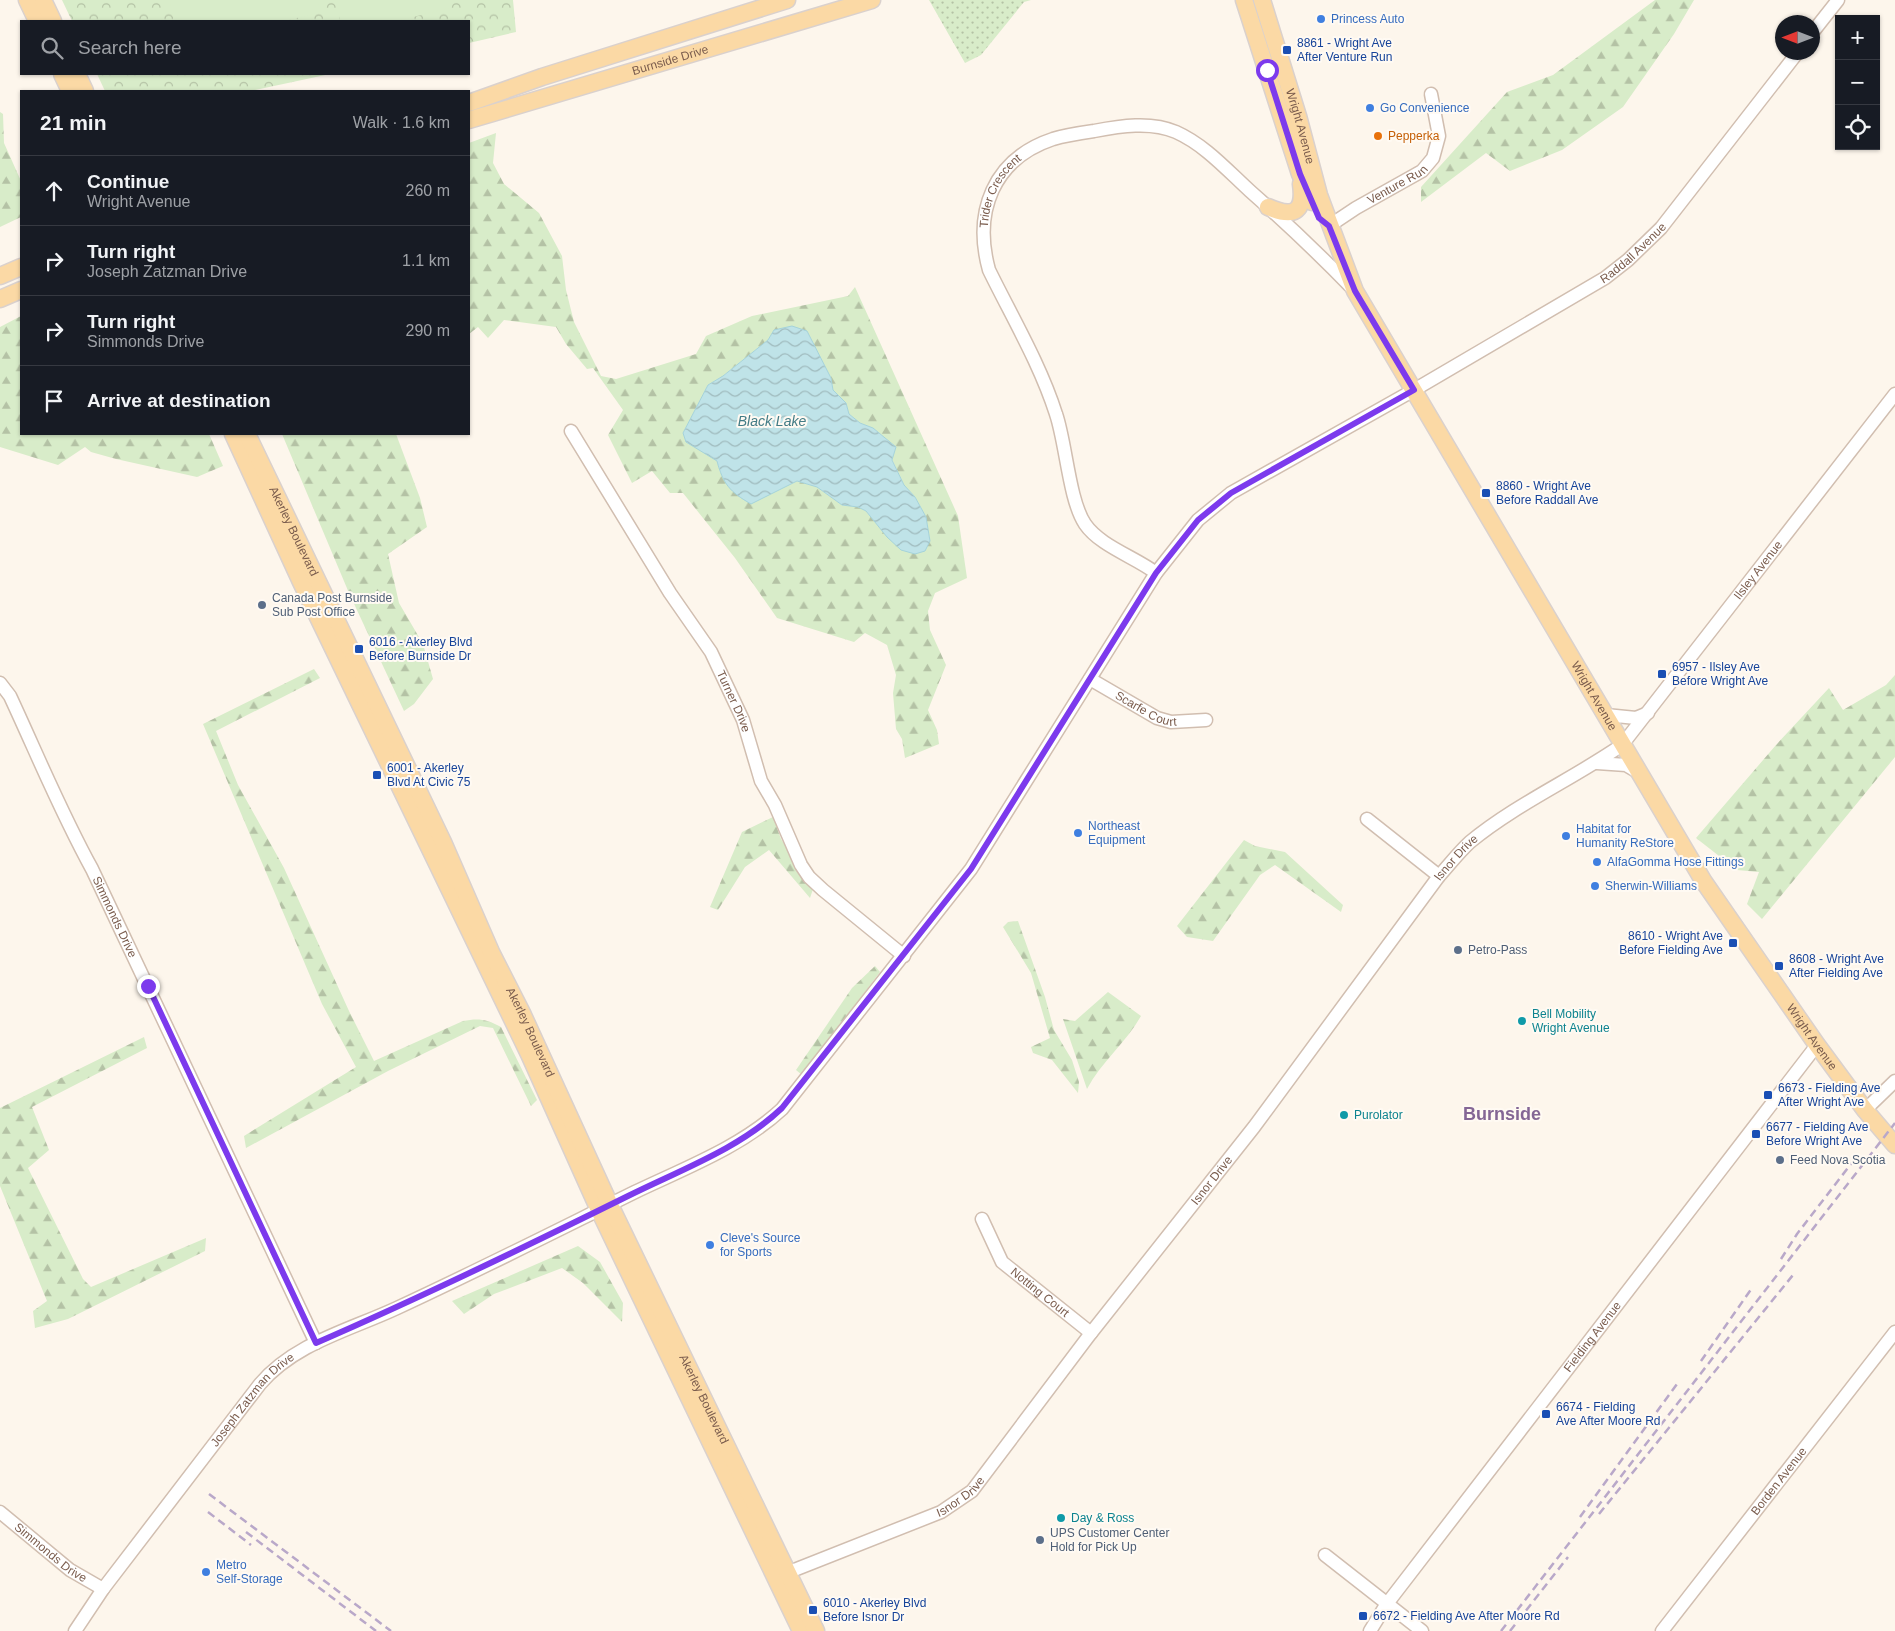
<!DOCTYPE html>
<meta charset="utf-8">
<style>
:root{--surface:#171b24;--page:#20242c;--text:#f1f3f6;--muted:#9ea1a6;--line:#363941}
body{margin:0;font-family:Helvetica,sans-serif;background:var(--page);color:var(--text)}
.controls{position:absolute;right:15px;top:15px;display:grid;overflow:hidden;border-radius:0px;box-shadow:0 1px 4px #0004}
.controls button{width:45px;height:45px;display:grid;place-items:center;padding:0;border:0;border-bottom:1px solid var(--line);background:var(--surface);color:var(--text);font:25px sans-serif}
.compass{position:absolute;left:1775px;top:15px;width:45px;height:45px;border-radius:50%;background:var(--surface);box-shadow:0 1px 4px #0004;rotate:270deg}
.stop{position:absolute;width:15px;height:15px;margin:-11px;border:4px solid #7c3aed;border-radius:50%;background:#fff}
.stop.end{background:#7c3aed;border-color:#fff;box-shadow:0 1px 5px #0008}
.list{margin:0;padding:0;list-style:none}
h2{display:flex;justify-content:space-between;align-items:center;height:65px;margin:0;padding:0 20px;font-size:21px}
h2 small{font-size:16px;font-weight:400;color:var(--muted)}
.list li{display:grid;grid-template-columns:32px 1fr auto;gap:15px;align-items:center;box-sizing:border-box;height:70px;padding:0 20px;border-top:1px solid var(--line)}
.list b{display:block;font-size:19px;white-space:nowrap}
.list p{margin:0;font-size:16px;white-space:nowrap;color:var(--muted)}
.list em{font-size:16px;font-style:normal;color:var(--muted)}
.icon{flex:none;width:28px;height:28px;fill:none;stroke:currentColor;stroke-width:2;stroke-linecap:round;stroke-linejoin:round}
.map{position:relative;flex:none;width:1895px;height:1631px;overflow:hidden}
.search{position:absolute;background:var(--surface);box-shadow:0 1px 4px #0004;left:20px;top:20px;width:450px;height:55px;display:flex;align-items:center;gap:12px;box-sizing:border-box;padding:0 18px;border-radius:0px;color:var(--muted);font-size:19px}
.panel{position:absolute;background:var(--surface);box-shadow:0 1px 4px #0004;left:20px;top:90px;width:450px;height:345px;border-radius:0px}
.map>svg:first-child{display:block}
.grass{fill:url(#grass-dots)}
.forest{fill:url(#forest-firs);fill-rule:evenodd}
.park{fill:url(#park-crowns)}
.pitch{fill:#d8ecc9}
.water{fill:url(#water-waves);stroke:#a5d3da}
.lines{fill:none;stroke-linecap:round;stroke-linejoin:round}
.minor-casing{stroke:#d1beb0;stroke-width:15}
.major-casing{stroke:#dad1cd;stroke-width:19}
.minor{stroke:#fff;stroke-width:12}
.major{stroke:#fbd9a5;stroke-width:16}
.rail{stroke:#b9a8c9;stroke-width:2.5;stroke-dasharray:8 5;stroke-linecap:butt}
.route{stroke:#7c3aed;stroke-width:6}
.shop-dot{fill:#3f7fe0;stroke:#fffaf3;stroke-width:2}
.transit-dot{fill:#1a4fb4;stroke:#fffaf3;stroke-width:2}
.food-dot{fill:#e8710a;stroke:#fffaf3;stroke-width:2}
.service-dot{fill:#5c6f8a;stroke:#fffaf3;stroke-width:2}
.culture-dot{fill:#0f9aa8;stroke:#fffaf3;stroke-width:2}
.labels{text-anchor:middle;stroke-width:4;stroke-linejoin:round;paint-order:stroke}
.shop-label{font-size:12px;fill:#366cbe;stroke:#fffaf3;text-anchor:start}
.transit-label{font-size:12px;fill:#164399;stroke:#fffaf3;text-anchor:start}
.street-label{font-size:12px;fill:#7a5c4d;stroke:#fffaf3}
.food-label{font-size:12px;fill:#c56008;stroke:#fffaf3;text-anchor:start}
.service-label{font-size:12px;fill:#4e5e75;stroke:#fffaf3;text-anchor:start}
.culture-label{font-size:12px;fill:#0d838f;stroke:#fffaf3;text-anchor:start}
.water-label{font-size:14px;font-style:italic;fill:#437c86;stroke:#fffaf3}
.district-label{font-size:18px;font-weight:bold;fill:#846695;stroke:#fffaf3}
</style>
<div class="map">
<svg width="1895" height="1631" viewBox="0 0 1895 1631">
<defs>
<pattern id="grass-dots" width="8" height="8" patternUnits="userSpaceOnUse" patternTransform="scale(1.25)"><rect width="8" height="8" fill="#d8ecc9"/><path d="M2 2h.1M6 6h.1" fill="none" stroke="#b4c2a5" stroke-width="1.8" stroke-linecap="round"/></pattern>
<pattern id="forest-firs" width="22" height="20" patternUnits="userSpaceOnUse" patternTransform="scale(1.25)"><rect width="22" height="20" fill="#d8ecc9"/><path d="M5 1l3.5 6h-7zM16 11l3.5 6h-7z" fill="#b4c2a5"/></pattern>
<pattern id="park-crowns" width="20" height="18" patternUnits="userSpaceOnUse" patternTransform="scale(1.25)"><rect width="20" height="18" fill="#d8ecc9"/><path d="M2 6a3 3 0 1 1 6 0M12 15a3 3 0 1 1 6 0" fill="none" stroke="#b4c2a5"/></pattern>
<pattern id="water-waves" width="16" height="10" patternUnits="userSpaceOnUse" patternTransform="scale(1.25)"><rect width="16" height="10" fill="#bfe3e8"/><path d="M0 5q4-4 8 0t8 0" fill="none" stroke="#a0bbbe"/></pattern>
</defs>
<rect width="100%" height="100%" fill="#fdf6ec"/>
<polygon class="grass" points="929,0 1031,0 1024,2 981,55 965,63"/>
<g class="forest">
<polygon points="1655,0 1694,0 1674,34 1623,107 1562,150 1510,171 1486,153 1421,202 1421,187 1507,92 1553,75"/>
<polygon points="0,112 3,114 4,143 21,181 21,217 0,227"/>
<path d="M496,133L493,163L504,184L539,213L562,256L566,290L574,322L601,376L616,379L696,354L706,336L752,316L848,296L855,287L958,516L967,578L935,593L928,611L930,630L946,665L928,710L937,730L939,744L905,758L902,739L896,729L893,693L896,675L887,645L865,633L854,642L777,618L735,558L683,493H670L652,471L632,483L608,435L623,410L593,368L587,369L566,344L556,327L504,320L488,338L478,327L469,334V143ZM774,330L807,331L831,378L833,390L846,403L849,414L860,423L873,428L896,447L892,459L904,485L915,497L926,517L930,541L887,537L866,511L858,507L842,505L817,487L797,481L767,495L720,472L717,461L683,433L708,385L723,376L768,340Z"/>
<polygon points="21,316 21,434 209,434 223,466 197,477 116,459 91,452 85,447 58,465 0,447 0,327"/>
<polygon points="282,434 396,434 420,498 427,527 388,554 399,603 423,644 433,679 414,704 404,711 349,593"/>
<path d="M314,669L320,678L216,731L238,785L284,868L349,1011L374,1061L463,1021C478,1018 487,1019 501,1027L537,1100L531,1106L493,1028L480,1026L388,1071L246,1148L244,1136L356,1067L322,1004L203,724Z"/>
<polygon points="1895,675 1895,757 1762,919 1747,904 1759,872 1737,870 1696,838 1776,745 1829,688 1843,710 1886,685"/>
<polygon points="773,817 781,839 813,889 810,898 769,850 745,867 718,910 710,907 742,832"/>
<polygon points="1244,840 1255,846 1285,852 1343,905 1341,912 1275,865 1260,875 1213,941 1187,937 1177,926"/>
<polygon points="1018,921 1045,997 1054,1030 1072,1060 1079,1082 1078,1093 1052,1060 1033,1053 1031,1047 1050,1038 1031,973 1003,927 1008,922"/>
<polygon points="875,966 880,972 802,1075 796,1070 852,988"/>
<path d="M1108,992L1141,1016C1126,1043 1101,1062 1087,1089L1063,1019L1075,1021Z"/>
<polygon points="144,1037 147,1048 32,1107 49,1150 28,1168 83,1279 91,1287 206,1238 205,1251 68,1319 35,1328 33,1311 47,1301 0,1186 0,1108"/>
<polygon points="578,1246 600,1262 623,1303 622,1322 583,1283 562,1268 494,1294 464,1314 452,1301"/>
</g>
<g class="park">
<polygon points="62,0 513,0 516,32 469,43 469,21 72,21"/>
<polygon points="97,74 330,74 251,91 105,91"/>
</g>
<g class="pitch">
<polygon points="169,0 318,0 320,13 283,21 174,21"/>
<polygon points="337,0 453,0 449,8 397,21 340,21"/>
</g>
<path class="water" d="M792,326L807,331L831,378L833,390L846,403L849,414L860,423L873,428L896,447L892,460L904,485L915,497L926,517L930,541L925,551L915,554L901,550L887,537L866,511L858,507L842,505L817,487L797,481L751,504C730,492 723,484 717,461L686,442L683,433L708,385L723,376L768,340L774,330Z"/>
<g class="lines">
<g class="minor-casing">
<g id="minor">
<polyline points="1812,33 1838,0"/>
<path id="s1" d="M1329,226L1356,208L1422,171L1433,158L1439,136L1431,94"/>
<path id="s2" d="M571,431L670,593L711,652L743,720L761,781L775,805L801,865L809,877L823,890L904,956"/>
<path id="s3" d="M1156,573C1135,557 1100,546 1085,524C1069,500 1066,443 1056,414C1040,364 1012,317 989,270C973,212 993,159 1053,139C1066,135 1080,133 1094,131C1120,126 1151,121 1176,132C1205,145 1227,170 1250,191C1285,222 1319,254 1352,288"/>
<path id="s4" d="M1090,679L1157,718L1171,722L1206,720"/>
<path id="s5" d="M0,683L10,696C37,754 61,813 92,869L316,1343"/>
<polyline points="1606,715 1636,718 1648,713"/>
<polyline points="1597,763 1626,765 1638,772"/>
<polyline points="1367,819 1439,876"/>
<polyline points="1865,1110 1895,1081"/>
<path id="s6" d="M982,1219L1002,1262L1091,1333"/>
<path id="s7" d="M0,1512L70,1570L103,1589"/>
<polyline points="1325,1555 1422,1631"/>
<path id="s8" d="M779,1576L941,1512L972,1491L1091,1333L1254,1127L1439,876C1449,865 1459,852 1470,842C1516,804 1573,779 1622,745L1895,394"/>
<path id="s9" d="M75,1631L103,1589L260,1384C295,1343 350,1330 397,1308C477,1271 556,1231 635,1192C685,1168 741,1147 782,1109L971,869L1156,573L1198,520L1231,493L1414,390L1605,278L1628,260L1661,228L1798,52"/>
<path id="s10" d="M1370,1631L1386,1605L1817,1045"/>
<path id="s11" d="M1662,1631L1895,1332"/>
</g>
</g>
<g class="major-casing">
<g id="major">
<polyline points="27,0 37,21"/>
<polyline points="43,0 53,21"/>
<polyline points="1244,0 1300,174 1312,202"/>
<path id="s12" d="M1262,0L1298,116L1319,195L1355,291L1704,882L1817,1045L1865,1110L1895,1145"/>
<polyline points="62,74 70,91"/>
<polyline points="77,74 85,91"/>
<polyline points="469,103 542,77 787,0"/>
<path id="s13" d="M469,120L872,0"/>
<path d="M1268,207C1293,218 1305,213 1301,184"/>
<polyline points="0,276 21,267"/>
<polyline points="0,299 21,290"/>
<polyline points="233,434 301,582 529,1054 599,1210 801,1631"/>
<path id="s14" d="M247,434L443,842L491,952L522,1013L610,1205L816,1631"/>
</g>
</g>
<use href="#minor" class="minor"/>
<use href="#major" class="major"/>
<g class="rail">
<polyline points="1781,1259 1797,1234 1854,1160"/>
<polyline points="1701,1361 1752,1288"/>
<polyline points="209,1494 391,1631"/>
<polyline points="208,1512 251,1545"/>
<polyline points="1599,1514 1793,1275"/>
<polyline points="1580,1517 1677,1384"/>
<polyline points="246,1532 376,1631"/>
<polyline points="1501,1631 1895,1123"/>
<polyline points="1510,1631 1568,1557"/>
</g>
</g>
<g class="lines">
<path class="route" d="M148,986L316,1343C422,1297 525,1247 628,1196C680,1170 739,1149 782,1108L971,869L1156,573L1198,520L1231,493L1414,390L1355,291L1329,226L1319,218L1300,174L1267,70"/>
</g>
<g class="shop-dot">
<circle cx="1321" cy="19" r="5"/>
<circle cx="1370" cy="108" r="5"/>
<circle cx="1078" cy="833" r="5"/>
<circle cx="1566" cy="836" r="5"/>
<circle cx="1597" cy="862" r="5"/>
<circle cx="1595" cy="886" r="5"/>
<circle cx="710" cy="1245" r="5"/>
<circle cx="206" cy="1572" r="5"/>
</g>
<g class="transit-dot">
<rect x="1282" y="45" width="10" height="10" rx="2.5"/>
<rect x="1481" y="488" width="10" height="10" rx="2.5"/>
<rect x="354" y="644" width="10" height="10" rx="2.5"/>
<rect x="1657" y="669" width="10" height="10" rx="2.5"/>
<rect x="372" y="770" width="10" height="10" rx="2.5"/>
<rect x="1728" y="938" width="10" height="10" rx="2.5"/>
<rect x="1774" y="961" width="10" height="10" rx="2.5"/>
<rect x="1763" y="1090" width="10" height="10" rx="2.5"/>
<rect x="1751" y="1129" width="10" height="10" rx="2.5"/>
<rect x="1541" y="1409" width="10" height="10" rx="2.5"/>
<rect x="808" y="1605" width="10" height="10" rx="2.5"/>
<rect x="1358" y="1611" width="10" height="10" rx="2.5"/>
</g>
<circle class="food-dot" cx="1378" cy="136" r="5"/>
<g class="service-dot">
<circle cx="262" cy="605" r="5"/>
<circle cx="1458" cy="950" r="5"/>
<circle cx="1780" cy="1160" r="5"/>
<circle cx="1040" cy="1540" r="5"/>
</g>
<g class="culture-dot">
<circle cx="1522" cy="1021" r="5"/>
<circle cx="1344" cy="1115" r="5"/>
<circle cx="1061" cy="1518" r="5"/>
</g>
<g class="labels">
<g class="shop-label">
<text x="1331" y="23">Princess Auto</text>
<text x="1380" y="112">Go Convenience</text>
<text x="1088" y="830">Northeast<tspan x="1088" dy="14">Equipment</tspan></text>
<text x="1576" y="833">Habitat for<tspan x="1576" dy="14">Humanity ReStore</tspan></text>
<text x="1607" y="866">AlfaGomma Hose Fittings</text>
<text x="1605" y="890">Sherwin-Williams</text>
<text x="720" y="1242">Cleve's Source<tspan x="720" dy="14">for Sports</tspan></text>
<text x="216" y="1569">Metro<tspan x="216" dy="14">Self-Storage</tspan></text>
</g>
<g class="transit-label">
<text x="1297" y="47">8861 - Wright Ave<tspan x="1297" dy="14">After Venture Run</tspan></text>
<text x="1496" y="490">8860 - Wright Ave<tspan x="1496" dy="14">Before Raddall Ave</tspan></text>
<text x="369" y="646">6016 - Akerley Blvd<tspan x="369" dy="14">Before Burnside Dr</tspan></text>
<text x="1672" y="671">6957 - Ilsley Ave<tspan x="1672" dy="14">Before Wright Ave</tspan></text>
<text x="387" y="772">6001 - Akerley<tspan x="387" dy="14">Blvd At Civic 75</tspan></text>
<text x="1723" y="940" text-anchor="end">8610 - Wright Ave<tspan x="1723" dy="14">Before Fielding Ave</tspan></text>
<text x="1789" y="963">8608 - Wright Ave<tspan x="1789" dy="14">After Fielding Ave</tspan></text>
<text x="1778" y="1092">6673 - Fielding Ave<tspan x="1778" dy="14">After Wright Ave</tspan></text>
<text x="1766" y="1131">6677 - Fielding Ave<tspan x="1766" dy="14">Before Wright Ave</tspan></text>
<text x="1556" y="1411">6674 - Fielding<tspan x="1556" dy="14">Ave After Moore Rd</tspan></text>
<text x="823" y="1607">6010 - Akerley Blvd<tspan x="823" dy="14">Before Isnor Dr</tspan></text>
<text x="1373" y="1620">6672 - Fielding Ave After Moore Rd</text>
</g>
<g class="street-label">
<text dy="4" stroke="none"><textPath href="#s13" startOffset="210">Burnside Drive</textPath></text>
<text dy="4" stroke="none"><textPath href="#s12" startOffset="132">Wright Avenue</textPath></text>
<text dy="4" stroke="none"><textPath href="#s1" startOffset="80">Venture Run</textPath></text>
<text dy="4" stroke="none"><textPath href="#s3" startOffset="444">Trider Crescent</textPath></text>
<text dy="4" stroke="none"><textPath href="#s9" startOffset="2135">Raddall Avenue</textPath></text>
<text dy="4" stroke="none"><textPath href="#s14" startOffset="108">Akerley Boulevard</textPath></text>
<text dy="4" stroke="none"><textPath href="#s8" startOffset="1432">Ilsley Avenue</textPath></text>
<text dy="4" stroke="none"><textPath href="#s12" startOffset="776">Wright Avenue</textPath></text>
<text dy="4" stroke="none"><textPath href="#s2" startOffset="316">Turner Drive</textPath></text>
<text dy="4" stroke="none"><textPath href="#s4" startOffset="64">Scarfe Court</textPath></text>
<text dy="4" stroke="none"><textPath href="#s8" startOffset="1009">Isnor Drive</textPath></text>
<text dy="4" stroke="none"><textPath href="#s5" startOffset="261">Simmonds Drive</textPath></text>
<text dy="4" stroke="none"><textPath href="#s14" startOffset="662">Akerley Boulevard</textPath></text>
<text dy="4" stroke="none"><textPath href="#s12" startOffset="1181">Wright Avenue</textPath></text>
<text dy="4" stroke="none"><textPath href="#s8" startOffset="604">Isnor Drive</textPath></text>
<text dy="4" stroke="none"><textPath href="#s6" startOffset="96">Notting Court</textPath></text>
<text dy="4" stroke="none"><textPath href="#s10" startOffset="369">Fielding Avenue</textPath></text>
<text dy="4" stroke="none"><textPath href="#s14" startOffset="1068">Akerley Boulevard</textPath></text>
<text dy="4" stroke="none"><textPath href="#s9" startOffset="292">Joseph Zatzman Drive</textPath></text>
<text dy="4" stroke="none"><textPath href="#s11" startOffset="190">Borden Avenue</textPath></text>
<text dy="4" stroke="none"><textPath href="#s8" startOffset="199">Isnor Drive</textPath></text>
<text dy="4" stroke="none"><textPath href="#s7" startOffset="65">Simmonds Drive</textPath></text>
</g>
<g class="food-label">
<text x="1388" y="140">Pepperka</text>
</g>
<g class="service-label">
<text x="272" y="602">Canada Post Burnside<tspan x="272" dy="14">Sub Post Office</tspan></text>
<text x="1468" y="954">Petro-Pass</text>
<text x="1790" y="1164">Feed Nova Scotia</text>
<text x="1050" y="1537">UPS Customer Center<tspan x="1050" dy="14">Hold for Pick Up</tspan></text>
</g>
<g class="culture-label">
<text x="1532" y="1018">Bell Mobility<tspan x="1532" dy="14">Wright Avenue</tspan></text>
<text x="1354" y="1119">Purolator</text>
<text x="1071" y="1522">Day &amp; Ross</text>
</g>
<g class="water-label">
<text x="772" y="426">Black Lake</text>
</g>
<g class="district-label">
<text x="1502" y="1120">Burnside</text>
</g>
</g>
</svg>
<div class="controls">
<button>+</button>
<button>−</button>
<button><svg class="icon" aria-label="locate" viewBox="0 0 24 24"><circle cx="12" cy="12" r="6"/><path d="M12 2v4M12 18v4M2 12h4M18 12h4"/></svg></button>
</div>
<svg class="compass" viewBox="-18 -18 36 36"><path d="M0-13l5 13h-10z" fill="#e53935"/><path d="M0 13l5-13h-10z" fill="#9ea1a6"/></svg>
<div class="stop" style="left:1267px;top:70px"></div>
<div class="stop end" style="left:148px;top:986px"></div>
<div class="search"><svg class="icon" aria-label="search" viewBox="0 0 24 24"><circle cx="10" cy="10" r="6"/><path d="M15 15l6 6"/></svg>Search here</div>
<section class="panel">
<h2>21 min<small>Walk · 1.6 km</small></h2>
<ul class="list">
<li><svg class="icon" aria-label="ahead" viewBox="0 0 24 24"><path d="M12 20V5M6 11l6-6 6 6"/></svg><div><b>Continue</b><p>Wright Avenue</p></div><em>260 m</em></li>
<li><svg class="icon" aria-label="right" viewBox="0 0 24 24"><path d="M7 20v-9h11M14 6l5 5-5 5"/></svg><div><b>Turn right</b><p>Joseph Zatzman Drive</p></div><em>1.1 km</em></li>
<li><svg class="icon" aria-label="right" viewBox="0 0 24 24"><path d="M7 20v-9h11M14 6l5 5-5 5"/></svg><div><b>Turn right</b><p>Simmonds Drive</p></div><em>290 m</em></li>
<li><svg class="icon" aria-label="arrive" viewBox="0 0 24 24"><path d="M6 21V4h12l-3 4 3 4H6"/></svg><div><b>Arrive at destination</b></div></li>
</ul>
</section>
</div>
